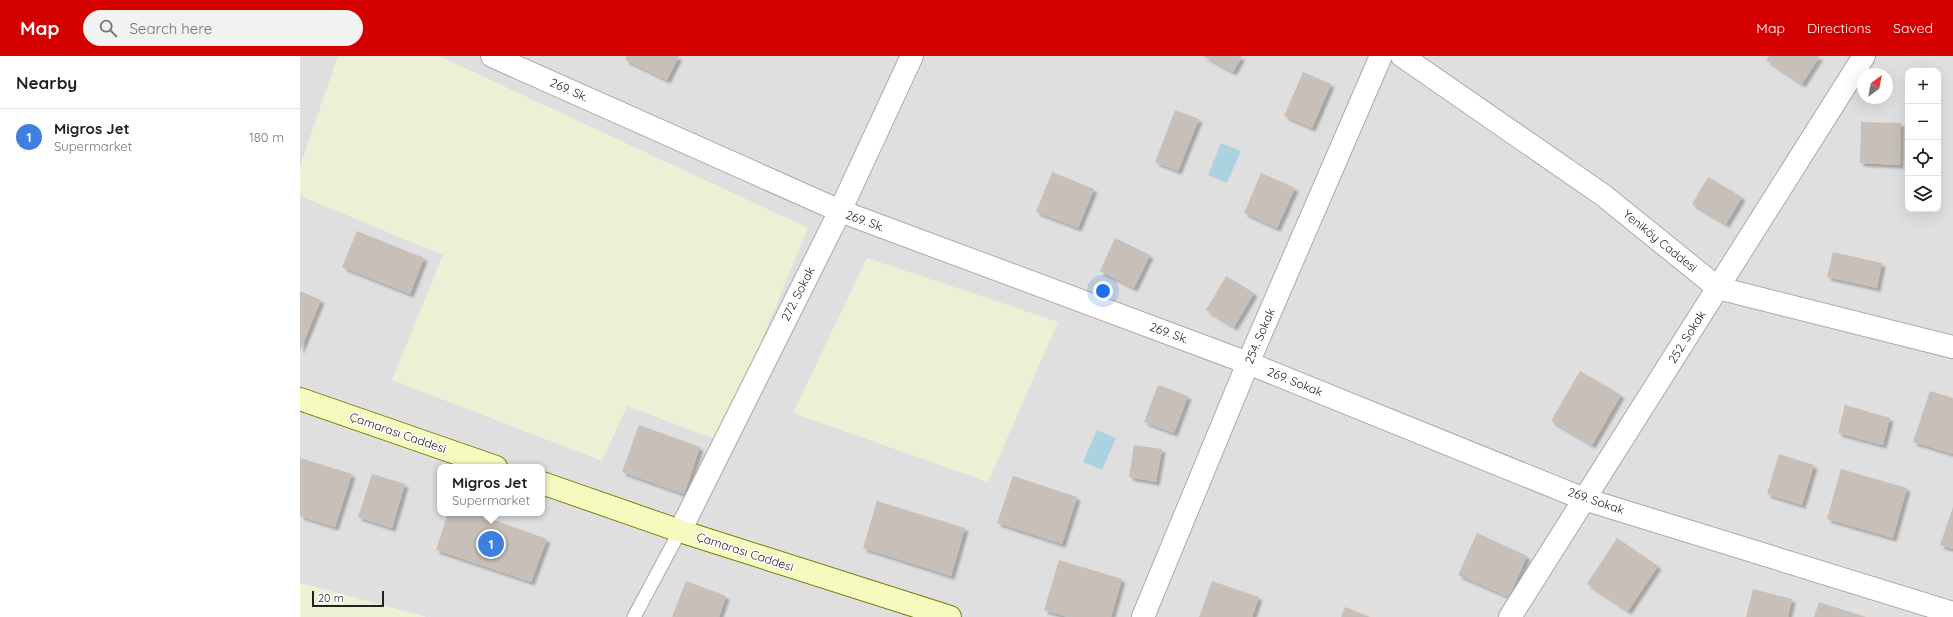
<!DOCTYPE html>
<meta charset="utf-8">
<style>
:root{--surface:#fff;--page:#f2f2f2;--text:#202124;--muted:#757577;--line:#e0e0e0;--accent:#d40000}
body{margin:0;font-family:Quicksand,sans-serif;background:var(--page);color:var(--text)}
.controls{position:absolute;right:12px;top:12px;display:grid;overflow:hidden;border-radius:8px;box-shadow:0 4px 16px #0002}
.controls button{width:36px;height:36px;display:grid;place-items:center;padding:0;border:0;border-bottom:1px solid var(--line);background:var(--surface);color:var(--text);font:20px sans-serif}
.compass{position:absolute;left:1557px;top:12px;width:36px;height:36px;border-radius:50%;background:var(--surface);box-shadow:0 4px 16px #0002;rotate:32deg}
.scale{position:absolute;left:12px;bottom:10px;width:72px;box-sizing:border-box;padding-left:4px;border:2px solid #222;border-top:0;font-size:11px;line-height:14px;white-space:nowrap;color:#222;-webkit-text-stroke:3px #fff;paint-order:stroke}
.you{position:absolute;left:803px;top:235px;width:14px;height:14px;margin:-10px;border:3px solid #fff;border-radius:50%;background:#1a73e8;box-shadow:0 0 0 6px #1a73e833}
.badge{display:grid;place-items:center;width:26px;height:26px;border-radius:50%;background:var(--accent);color:#fff;font-size:13px;font-weight:700}
.pin{position:absolute;translate:-50% -50%;border:2px solid #fff;box-shadow:0 1px 4px #0006}
.popup{position:absolute;left:137px;top:408px;width:108px;height:52px;box-sizing:border-box;display:grid;place-content:center;border-radius:8px;background:var(--surface);filter:drop-shadow(0 1px 3px #0005);font-size:13px;white-space:nowrap;color:var(--muted)}
.popup b{font-size:15px;color:var(--text)}
.popup::after{content:'';position:absolute;left:50%;top:100%;margin-left:-8px;border:8px solid transparent;border-top-color:var(--surface)}
.list{margin:0;padding:0;list-style:none}
h2{display:flex;justify-content:space-between;align-items:center;height:52px;margin:0;padding:0 16px;font-size:17px}
h2 small{font-size:13px;font-weight:400;color:var(--muted)}
.list li{display:grid;grid-template-columns:26px 1fr auto;gap:12px;align-items:center;box-sizing:border-box;height:56px;padding:0 16px;border-top:1px solid var(--line)}
.list b{display:block;font-size:15px;white-space:nowrap}
.list p{margin:0;font-size:13px;white-space:nowrap;color:var(--muted)}
.list em{font-size:13px;font-style:normal;color:var(--muted)}
.icon{flex:none;width:22px;height:22px;fill:none;stroke:currentColor;stroke-width:2;stroke-linecap:round;stroke-linejoin:round}
.map{position:relative;flex:none;width:1653px;height:561px;overflow:hidden}
header{display:flex;align-items:center;gap:24px;box-sizing:border-box;height:56px;padding:0 20px;background:var(--accent);color:#fff}
header strong{font-size:19px}
nav{display:flex;gap:22px;margin-inline-start:auto;font-size:14px}
.search{width:280px;height:36px;background:var(--page);display:flex;align-items:center;gap:10px;box-sizing:border-box;padding:0 14px;border-radius:22px;color:var(--muted);font-size:15px}
main{display:flex}
aside{flex:1;background:var(--surface)}
.map>svg:first-child{display:block}
.residential{fill:#e0dfdf;fill-rule:evenodd}
.farmland{fill:#eef0d5}
.water{fill:#aad3df}
.building{fill:#c7bfb8;filter:url(#shadow)}
.lines{fill:none;stroke-linecap:round;stroke-linejoin:round}
.lane-casing{stroke:#a9a9a9;stroke-width:15}
.street-casing{stroke:#a9a9a9;stroke-width:24}
.secondary-casing{stroke:#707d05;stroke-width:24}
.lane{stroke:#fff;stroke-width:13}
.street{stroke:#fff;stroke-width:22}
.secondary{stroke:#f7fabf;stroke-width:22}
.labels{text-anchor:middle;stroke-width:3;stroke-linejoin:round;paint-order:stroke}
.street-label{font-size:12px;fill:#222;stroke:#fff}
</style>
<header>
<strong>Map</strong>
<div class="search"><svg class="icon" aria-label="search" viewBox="0 0 24 24"><circle cx="10" cy="10" r="6"/><path d="M15 15l6 6"/></svg>Search here</div>
<nav><a>Map</a><a>Directions</a><a>Saved</a></nav>
</header>
<main>
<aside>
<h2>Nearby<small></small></h2>
<ul class="list">
<li><span class="badge" style="background:#3f7fe0">1</span><div><b>Migros Jet</b><p>Supermarket</p></div><em>180 m</em></li>
</ul>
</aside>
<div class="map">
<svg width="1653" height="561" viewBox="0 0 1653 561">
<defs>
<filter id="shadow"><feDropShadow dx="3.5" dy="3.5" stdDeviation="1" flood-color="#0004"/></filter>
</defs>
<rect width="100%" height="100%" fill="#f2efe9"/>
<path class="residential" d="M0,0H1653V561H126L0,527ZM1608,15H1638V153H1608ZM1563,18H1587V42H1563ZM140,411H242V457H140Z"/>
<g class="farmland">
<polygon points="38,0 139,0 508,172 420,385 327,350 302,405 92,324 143,199 0,140 0,110"/>
<polygon points="567,202 758,266 688,426 493,357"/>
<polygon points="0,527 126,561 0,561"/>
</g>
<g class="water">
<polygon points="921,87 941,95 927,127 908,119"/>
<polygon points="797,374 816,382 802,414 783,406"/>
</g>
<g class="building">
<polygon points="327,0 379,0 367,24 325,4"/>
<polygon points="903,0 942,0 933,16"/>
<polygon points="1469,0 1520,0 1502,28 1466,4"/>
<polygon points="1003,16 1031,28 1012,72 984,60"/>
<polygon points="875,54 899,63 878,115 855,106"/>
<polygon points="1561,66 1601,67 1600,109 1560,107"/>
<polygon points="752,116 794,133 778,172 736,156"/>
<polygon points="961,117 995,132 977,172 944,157"/>
<polygon points="1408,121 1442,141 1426,168 1392,148"/>
<polygon points="57,175 124,202 110,238 42,211"/>
<polygon points="815,182 850,199 834,232 800,215"/>
<polygon points="1533,196 1582,207 1577,232 1527,221"/>
<polygon points="926,220 954,237 934,271 906,254"/>
<polygon points="0,235 21,244 0,295"/>
<polygon points="1280,315 1321,339 1292,389 1251,365"/>
<polygon points="858,329 888,340 874,377 844,366"/>
<polygon points="1630,335 1653,342 1653,398 1613,386"/>
<polygon points="1545,349 1590,362 1583,389 1538,377"/>
<polygon points="339,369 400,391 384,438 322,416"/>
<polygon points="834,389 862,393 856,426 829,421"/>
<polygon points="1479,398 1514,409 1502,449 1467,438"/>
<polygon points="0,402 52,418 35,471 0,460"/>
<polygon points="1541,413 1607,432 1593,482 1527,463"/>
<polygon points="72,418 105,428 92,472 58,461"/>
<polygon points="713,420 777,441 762,488 697,467"/>
<polygon points="577,445 665,472 651,520 563,492"/>
<polygon points="1653,451 1653,493 1640,489"/>
<polygon points="148,457 174,457 247,483 231,526 136,494"/>
<polygon points="1177,477 1227,500 1209,541 1158,519"/>
<polygon points="1317,482 1358,510 1328,555 1287,528"/>
<polygon points="759,504 822,523 811,561 768,561 744,554"/>
<polygon points="386,525 426,540 419,561 372,561"/>
<polygon points="912,525 959,541 952,561 899,561"/>
<polygon points="1453,533 1492,543 1488,561 1446,561"/>
<polygon points="1519,546 1566,561 1514,561"/>
<polygon points="1045,551 1070,561 1041,561"/>
</g>
<g class="lines">
<g class="lane-casing">
<polyline id="lane" points="334,561 380,475"/>
</g>
<g class="street-casing">
<g id="street">
<polyline points="192,0 540,155 948,307 1284,443 1653,557"/>
<polyline points="1102,0 1303,139 1418,232 1653,291"/>
<polyline points="380,475 540,155 612,0"/>
<polyline points="843,561 948,307 1081,0"/>
<polyline points="1210,561 1564,0"/>
</g>
</g>
<g class="secondary-casing">
<g id="secondary">
<polyline points="0,343 196,411"/>
<polyline points="242,427 380,475 650,561"/>
</g>
</g>
<use href="#lane" class="lane"/>
<use href="#street" class="street"/>
<use href="#secondary" class="secondary"/>
</g>
<g class="labels">
<g class="street-label">
<text transform="translate(269 34) rotate(24)" y="4">269. Sk.</text>
<text transform="translate(565 165) rotate(20)" y="4">269. Sk.</text>
<text transform="translate(1360 185) rotate(39)" y="4">Yeniköy Caddesi</text>
<text transform="translate(498 238) rotate(-63)" y="4">272. Sokak</text>
<text transform="translate(869 277) rotate(20)" y="4">269. Sk.</text>
<text transform="translate(960 280) rotate(-67)" y="4">254. Sokak</text>
<text transform="translate(1387 281) rotate(-58)" y="4">252. Sokak</text>
<text transform="translate(995 326) rotate(22)" y="4">269. Sokak</text>
<text transform="translate(98 377) rotate(19)" y="4">Çamarası Caddesi</text>
<text transform="translate(1296 445) rotate(19)" y="4">269. Sokak</text>
<text transform="translate(445 496) rotate(18)" y="4">Çamarası Caddesi</text>
</g>
</g>
</svg>
<div class="controls">
<button>+</button>
<button>−</button>
<button><svg class="icon" aria-label="locate" viewBox="0 0 24 24"><circle cx="12" cy="12" r="6"/><path d="M12 2v4M12 18v4M2 12h4M18 12h4"/></svg></button>
<button><svg class="icon" aria-label="layers" viewBox="0 0 24 24"><path d="M12 4l9 5-9 5-9-5zM3 14l9 5 9-5"/></svg></button>
</div>
<svg class="compass" viewBox="-18 -18 36 36"><path d="M0-13l5 13h-10z" fill="#e53935"/><path d="M0 13l5-13h-10z" fill="#757577"/></svg>
<div class="scale">20 m</div>
<div class="you"></div>
<div class="pin badge" style="left:191px;top:488px;background:#3f7fe0">1</div>
<div class="popup"><b>Migros Jet</b>Supermarket</div>
</div>
</main>
